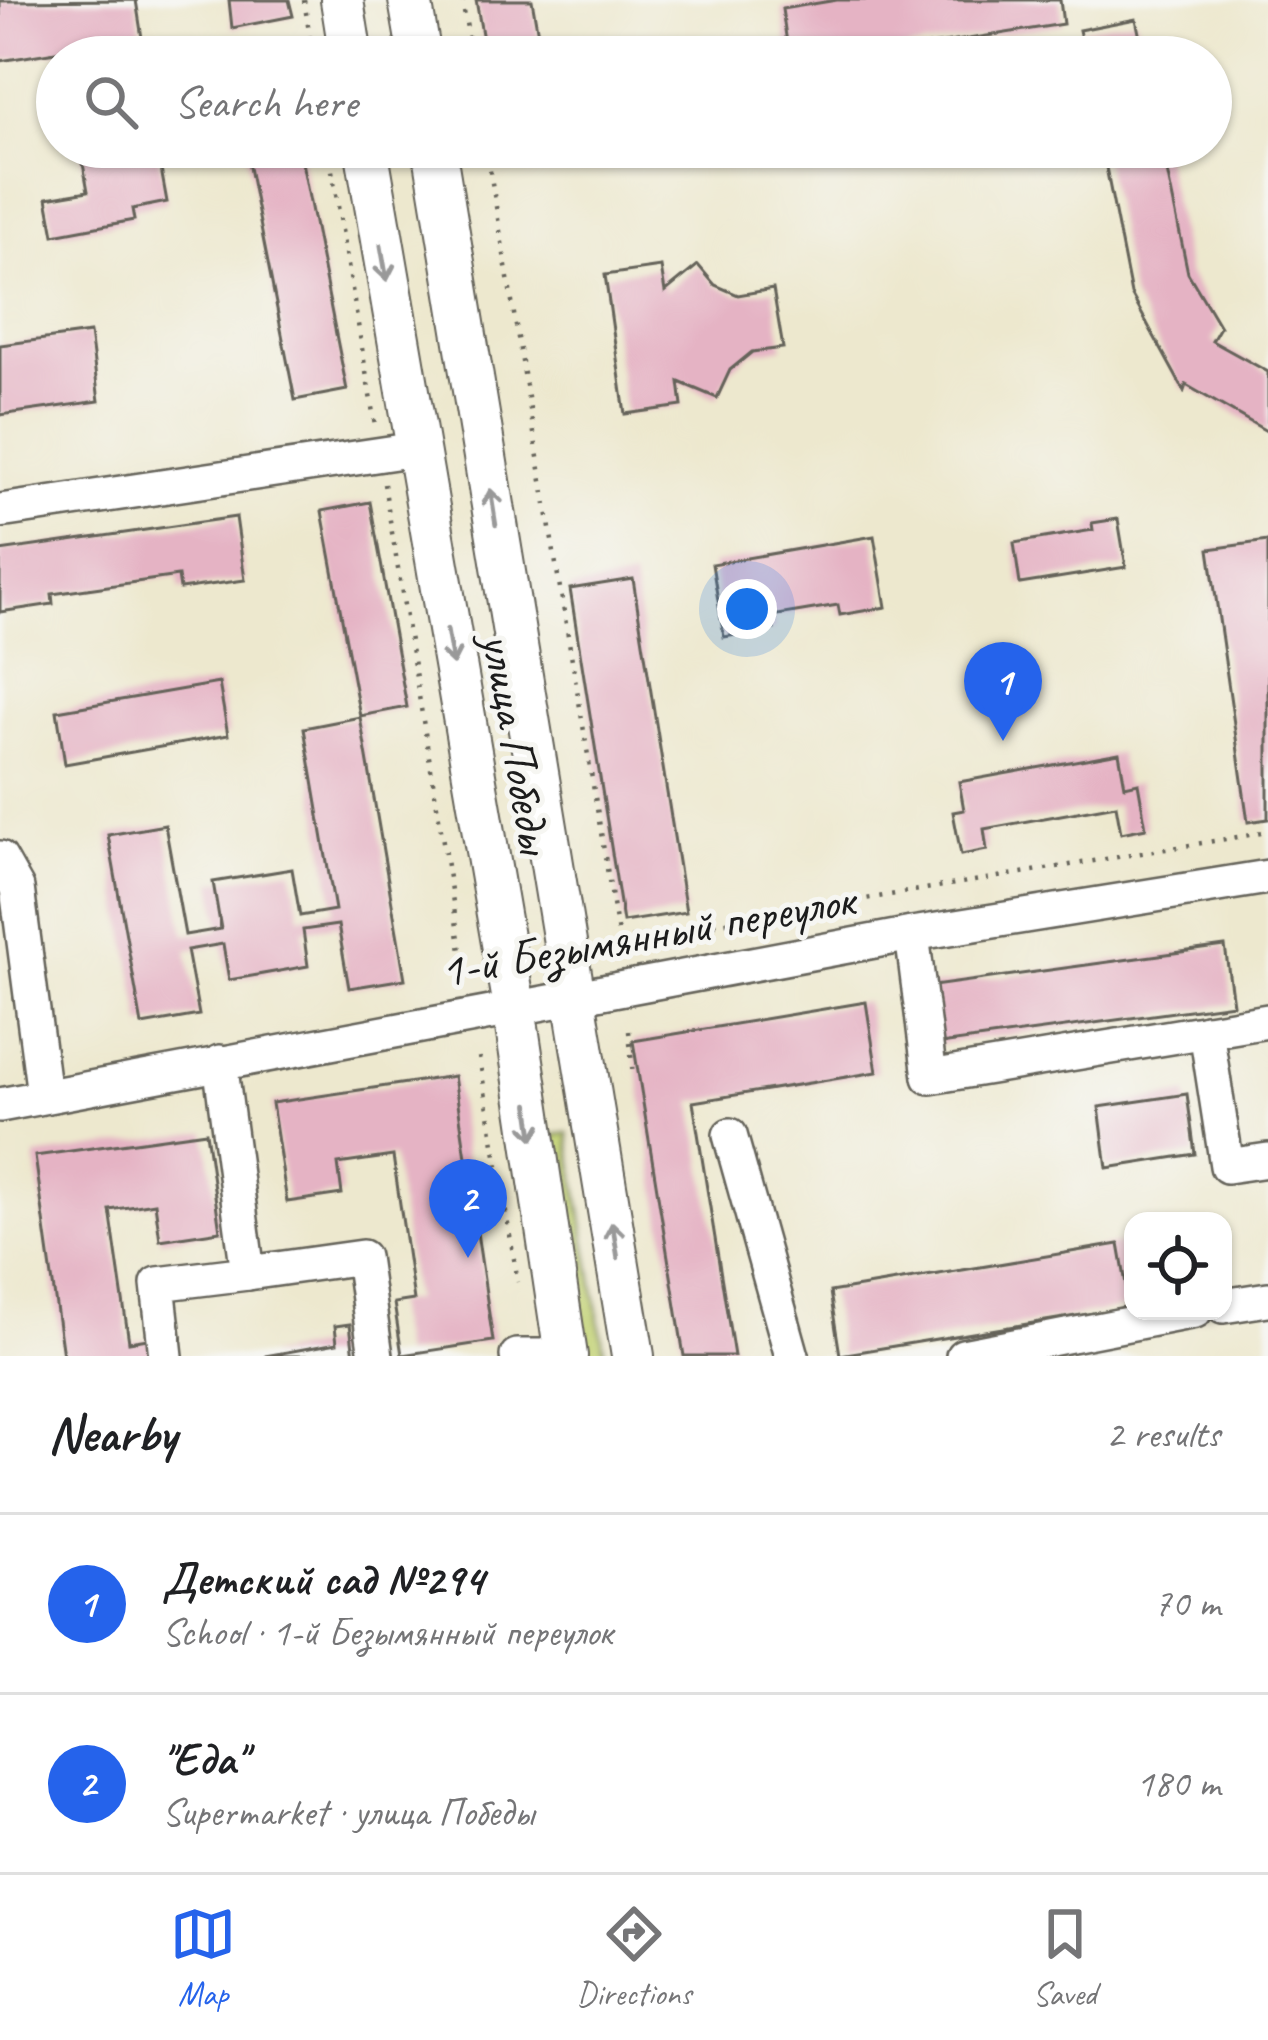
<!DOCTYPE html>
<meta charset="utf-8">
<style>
:root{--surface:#fff;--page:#f2f2f2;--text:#202124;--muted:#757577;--line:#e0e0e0;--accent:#2563eb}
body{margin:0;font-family:Caveat,sans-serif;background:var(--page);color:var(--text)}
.controls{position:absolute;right:36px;bottom:36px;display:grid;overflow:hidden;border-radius:24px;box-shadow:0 3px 9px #0004}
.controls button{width:108px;height:108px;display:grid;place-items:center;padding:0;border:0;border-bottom:3px solid var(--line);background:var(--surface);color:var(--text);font:60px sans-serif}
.you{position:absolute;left:747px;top:609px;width:42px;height:42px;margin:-30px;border:9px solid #fff;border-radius:50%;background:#1a73e8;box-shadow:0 0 0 18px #1a73e833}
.badge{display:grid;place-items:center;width:78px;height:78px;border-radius:50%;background:var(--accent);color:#fff;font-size:39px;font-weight:700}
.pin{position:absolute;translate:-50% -99px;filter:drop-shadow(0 3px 6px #0008)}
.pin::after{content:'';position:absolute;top:63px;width:42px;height:36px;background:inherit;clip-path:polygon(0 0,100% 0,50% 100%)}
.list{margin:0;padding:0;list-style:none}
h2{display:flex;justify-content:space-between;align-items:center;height:156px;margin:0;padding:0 48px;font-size:51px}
h2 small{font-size:39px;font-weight:400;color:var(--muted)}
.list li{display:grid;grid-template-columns:78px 1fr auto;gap:36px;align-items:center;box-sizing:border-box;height:180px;padding:0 48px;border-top:3px solid var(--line)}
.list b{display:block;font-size:45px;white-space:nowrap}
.list p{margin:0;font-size:39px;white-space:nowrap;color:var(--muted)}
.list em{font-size:39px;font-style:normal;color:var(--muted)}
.icon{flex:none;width:66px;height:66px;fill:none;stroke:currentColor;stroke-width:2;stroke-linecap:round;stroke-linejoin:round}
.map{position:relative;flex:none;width:1268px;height:1356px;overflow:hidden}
.search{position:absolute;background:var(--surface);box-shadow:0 3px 9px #0004;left:36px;right:36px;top:36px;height:132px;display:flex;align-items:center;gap:30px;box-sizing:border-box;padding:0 42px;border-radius:66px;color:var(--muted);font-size:45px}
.sheet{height:516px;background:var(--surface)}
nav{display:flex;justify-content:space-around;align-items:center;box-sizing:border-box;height:168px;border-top:3px solid var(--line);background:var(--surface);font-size:33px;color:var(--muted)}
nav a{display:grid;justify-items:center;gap:6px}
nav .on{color:var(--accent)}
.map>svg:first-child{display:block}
.green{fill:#c2d274;stroke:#6f7748;stroke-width:3}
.building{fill:#e5b3c4}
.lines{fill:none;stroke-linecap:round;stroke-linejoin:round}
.minor-casing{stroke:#65635a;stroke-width:38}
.major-casing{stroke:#65635a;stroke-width:46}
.path{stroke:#65635a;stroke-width:4.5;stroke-dasharray:3 9;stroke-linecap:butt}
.minor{stroke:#fff;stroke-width:33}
.major{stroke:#fff;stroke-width:42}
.oneway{stroke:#999}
.labels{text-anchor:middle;stroke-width:10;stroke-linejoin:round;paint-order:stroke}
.street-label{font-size:48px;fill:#1c1c1c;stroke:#f6f6f2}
</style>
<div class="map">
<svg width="1268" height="1356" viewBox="0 0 1268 1356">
<rect width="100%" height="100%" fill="#f6f6f2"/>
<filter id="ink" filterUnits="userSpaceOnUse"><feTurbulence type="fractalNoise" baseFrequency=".00833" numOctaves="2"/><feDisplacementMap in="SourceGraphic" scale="24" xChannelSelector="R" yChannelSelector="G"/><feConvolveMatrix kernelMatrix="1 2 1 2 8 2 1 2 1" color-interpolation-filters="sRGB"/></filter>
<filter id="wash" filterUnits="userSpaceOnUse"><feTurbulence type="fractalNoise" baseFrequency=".004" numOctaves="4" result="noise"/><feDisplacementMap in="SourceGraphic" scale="48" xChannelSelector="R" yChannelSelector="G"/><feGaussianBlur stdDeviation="2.7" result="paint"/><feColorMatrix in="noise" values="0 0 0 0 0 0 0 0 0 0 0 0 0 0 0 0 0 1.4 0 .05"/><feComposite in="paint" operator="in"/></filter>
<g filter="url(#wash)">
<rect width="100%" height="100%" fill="#ede8ce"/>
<polygon class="green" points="568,1133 605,1356 587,1356 550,1136"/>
<g id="blocks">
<g class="building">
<polygon points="136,0 142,38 0,61 0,1"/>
<polygon points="229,0 289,0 293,16 232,28"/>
<polygon points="476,0 532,0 542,57 486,57"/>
<polygon points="837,0 1060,0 1063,24 855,57 789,57 782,9"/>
<polygon points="1136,19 1144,57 1085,57 1079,30"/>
<polygon points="80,147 157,147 167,202 132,209 134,220 54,235 47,198 88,191"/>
<polygon points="245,147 299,147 347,390 295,400"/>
<polygon points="501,147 545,147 546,149 502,157"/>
<polygon points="1102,147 1162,147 1188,273 1220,327 1212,341 1268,372 1268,432 1186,385 1184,391 1131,294"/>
<polygon points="698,265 715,285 738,295 773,289 783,348 752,352 730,370 717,398 679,382 682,406 625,414 605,275 661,267 665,292"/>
<polygon points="90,333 99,401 0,415 0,345"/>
<polygon points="370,502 407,707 360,716 322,511"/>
<polygon points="236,517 245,580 180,589 178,576 52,594 53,604 0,612 0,551"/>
<polygon points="1118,519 1126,567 1020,584 1014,543 1093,530 1092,523"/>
<polygon points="874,536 886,607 840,615 838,605 772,616 774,629 724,637 712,564"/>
<polygon points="1268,541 1268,819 1248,822 1209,549"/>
<polygon points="633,579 686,912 623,922 570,589"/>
<polygon points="219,683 228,735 65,764 57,711"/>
<polygon points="360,717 405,979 349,988 338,925 303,930 308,966 229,980 223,944 187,950 199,1015 142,1025 108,835 165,825 185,935 221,929 213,882 292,869 300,916 335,910 304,728"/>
<polygon points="1119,753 1125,786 1138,783 1146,828 1121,833 1116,805 984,829 987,850 961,855 953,812 964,810 959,782"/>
<polygon points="1225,946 1233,1004 933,1045 926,987"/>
<polygon points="866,1002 877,1072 693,1102 734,1356 684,1356 633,1041"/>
<polygon points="454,1076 493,1341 402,1355 394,1303 414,1300 393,1156 338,1164 342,1194 287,1202 272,1103"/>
<polygon points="1187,1094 1195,1154 1107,1168 1099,1107"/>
<polygon points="206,1132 220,1231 160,1240 155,1203 110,1210 129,1342 154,1338 157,1356 63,1356 35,1156"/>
<polygon points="1119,1244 1130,1307 840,1355 830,1292"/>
<polygon points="350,1324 354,1356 265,1356 337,1343 335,1326"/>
</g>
</g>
</g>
<g filter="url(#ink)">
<use href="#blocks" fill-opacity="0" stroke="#65635a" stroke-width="3"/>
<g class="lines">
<g class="minor-casing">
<g id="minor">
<polyline points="0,511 416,449"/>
<polyline points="0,858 17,888 44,1095"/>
<polyline points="912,934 930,1077 1268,1021"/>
<polyline points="1206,1031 1227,1166 1268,1160"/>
<polyline points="0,1105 912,934 1268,877"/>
<polyline points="730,1135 792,1356"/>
<polyline points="248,1273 362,1257 376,1356"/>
<polyline points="1223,1306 1268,1299"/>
<polyline points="166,1356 158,1284 248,1273 220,1062"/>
<polyline points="517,1356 553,1356"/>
<polyline points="963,1356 1195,1311"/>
</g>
</g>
<g class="major-casing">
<g id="major">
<polyline points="342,0 351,57"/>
<polyline points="410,0 420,57"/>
<polyline points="366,147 514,1007 566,1356"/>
<polyline points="434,147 633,1356"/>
</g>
</g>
<g class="path">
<polyline points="304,0 313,57"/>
<polyline points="462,0 472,57"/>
<polyline points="328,147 375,425"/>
<polyline points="486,147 619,940 1268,832"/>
<polyline points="384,484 464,969"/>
<polyline points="629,1031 633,1077"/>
<polyline points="479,1057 518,1282"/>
</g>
<use href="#minor" class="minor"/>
<use href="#major" class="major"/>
</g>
<defs><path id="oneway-shaft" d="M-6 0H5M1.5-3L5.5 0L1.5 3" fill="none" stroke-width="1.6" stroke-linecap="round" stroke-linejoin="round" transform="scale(3)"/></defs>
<g class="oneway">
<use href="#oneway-shaft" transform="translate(384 263) rotate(80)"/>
<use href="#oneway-shaft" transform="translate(493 507) rotate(-99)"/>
<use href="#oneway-shaft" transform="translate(450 647) rotate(80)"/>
<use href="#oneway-shaft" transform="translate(531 1122) rotate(82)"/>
<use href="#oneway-shaft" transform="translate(615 1240) rotate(-99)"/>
</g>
</g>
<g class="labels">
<g class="street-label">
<text transform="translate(518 743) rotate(80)" y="17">улица Победы</text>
<text transform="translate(647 934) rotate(-10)" y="17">1-й Безымянный переулок</text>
</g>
</g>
</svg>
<div class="controls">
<button><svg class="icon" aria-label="locate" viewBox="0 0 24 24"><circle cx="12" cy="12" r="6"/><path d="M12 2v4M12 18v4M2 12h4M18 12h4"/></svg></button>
</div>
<div class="you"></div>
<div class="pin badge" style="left:1003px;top:741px">1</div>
<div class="pin badge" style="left:468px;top:1258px">2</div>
<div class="search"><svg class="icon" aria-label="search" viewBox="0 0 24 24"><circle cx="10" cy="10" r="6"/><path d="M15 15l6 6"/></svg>Search here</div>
</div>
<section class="sheet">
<h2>Nearby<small>2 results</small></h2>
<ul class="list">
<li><span class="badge">1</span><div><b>Детский сад №294</b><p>School · 1-й Безымянный переулок</p></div><em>70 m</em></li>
<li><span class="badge">2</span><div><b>&quot;Еда&quot;</b><p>Supermarket · улица Победы</p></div><em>180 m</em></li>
</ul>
</section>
<nav>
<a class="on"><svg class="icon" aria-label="map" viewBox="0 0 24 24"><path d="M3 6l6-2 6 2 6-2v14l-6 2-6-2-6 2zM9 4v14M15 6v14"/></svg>Map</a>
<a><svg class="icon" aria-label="directions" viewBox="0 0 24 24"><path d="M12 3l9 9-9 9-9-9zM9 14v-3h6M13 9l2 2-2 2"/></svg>Directions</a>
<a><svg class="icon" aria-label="saved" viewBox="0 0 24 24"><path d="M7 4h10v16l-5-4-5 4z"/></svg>Saved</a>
</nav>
